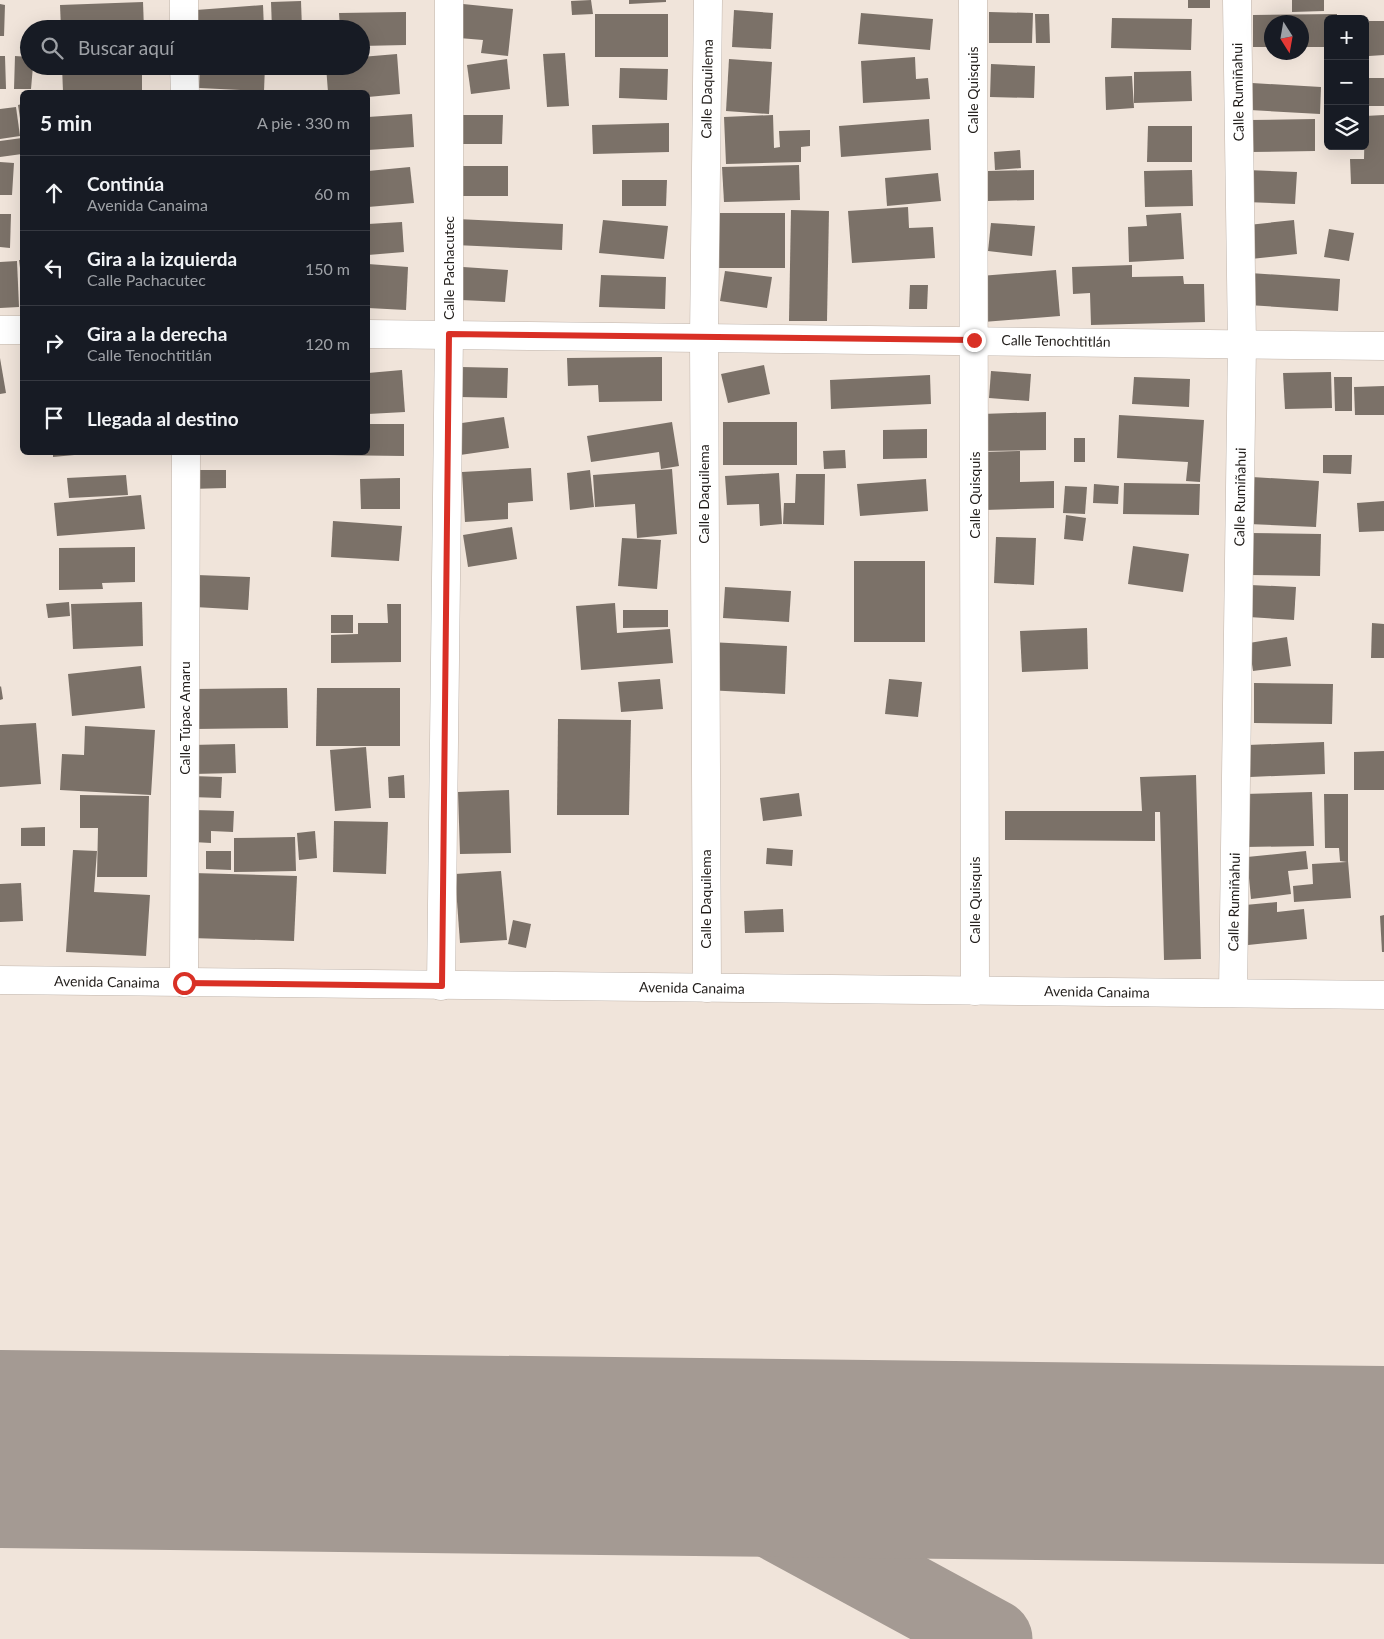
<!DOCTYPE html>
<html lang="es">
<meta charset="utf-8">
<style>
:root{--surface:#171b24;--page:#20242c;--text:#f1f3f6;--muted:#9ea1a6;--line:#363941}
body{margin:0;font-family:Lato,sans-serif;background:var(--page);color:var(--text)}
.controls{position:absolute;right:15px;top:15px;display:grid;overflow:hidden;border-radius:8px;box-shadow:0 5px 20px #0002}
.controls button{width:45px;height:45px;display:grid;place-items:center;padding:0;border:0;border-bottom:1px solid var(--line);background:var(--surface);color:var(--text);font:25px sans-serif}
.compass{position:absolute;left:1264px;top:15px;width:45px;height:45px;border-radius:50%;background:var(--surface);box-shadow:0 5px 20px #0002;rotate:169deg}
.stop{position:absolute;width:15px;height:15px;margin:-11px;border:4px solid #d93025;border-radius:50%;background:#fff}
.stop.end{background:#d93025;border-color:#fff;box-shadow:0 1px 5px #0008}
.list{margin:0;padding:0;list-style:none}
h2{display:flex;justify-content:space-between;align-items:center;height:65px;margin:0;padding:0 20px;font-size:21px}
h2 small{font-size:16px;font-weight:400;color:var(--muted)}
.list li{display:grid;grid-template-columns:32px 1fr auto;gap:15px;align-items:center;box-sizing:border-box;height:75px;padding:0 20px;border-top:1px solid var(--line)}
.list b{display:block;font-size:19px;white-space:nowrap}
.list p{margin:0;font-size:16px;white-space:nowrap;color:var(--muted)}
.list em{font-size:16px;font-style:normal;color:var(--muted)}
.icon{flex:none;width:28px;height:28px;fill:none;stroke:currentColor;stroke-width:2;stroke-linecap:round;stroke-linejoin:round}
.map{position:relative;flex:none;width:1384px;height:1639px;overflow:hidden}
.search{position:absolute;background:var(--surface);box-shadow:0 5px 20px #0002;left:20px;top:20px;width:350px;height:55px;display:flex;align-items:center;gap:12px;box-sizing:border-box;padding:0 18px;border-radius:28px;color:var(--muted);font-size:19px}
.panel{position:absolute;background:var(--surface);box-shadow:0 5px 20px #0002;left:20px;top:90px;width:350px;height:365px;border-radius:8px}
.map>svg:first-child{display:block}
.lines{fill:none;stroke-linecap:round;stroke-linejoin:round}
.taxiway{stroke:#a49a93;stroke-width:79}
.runway{stroke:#a49a93;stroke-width:198}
.building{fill:#7b7168}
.street-casing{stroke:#c0b5ac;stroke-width:29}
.street{stroke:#fff;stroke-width:28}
.route{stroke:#d93025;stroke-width:6}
.labels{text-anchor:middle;stroke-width:5;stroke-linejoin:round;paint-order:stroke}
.street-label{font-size:14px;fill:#211d1a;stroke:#fff}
</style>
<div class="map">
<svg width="1384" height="1639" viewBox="0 0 1384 1639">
<rect width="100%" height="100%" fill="#f0e4da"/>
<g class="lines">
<polyline class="taxiway" points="656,1456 993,1639"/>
<polyline class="runway" points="0,1449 1384,1465"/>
</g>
<g class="building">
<polygon points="591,0 593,14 572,15 571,1"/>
<polygon points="629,0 666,0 666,2 629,4"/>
<rect x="1188" y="0" width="22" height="8"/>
<polygon points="1292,0 1324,0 1324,11 1292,12"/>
<polygon points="301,1 302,29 272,29 271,2"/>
<polygon points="143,2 144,29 61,29 60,5"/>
<polygon points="0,4 5,5 4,36 0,36"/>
<polygon points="463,4 513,9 508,56 481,53 483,40 459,38"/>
<polygon points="263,5 264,29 197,29 196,10"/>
<polygon points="734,10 773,13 771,49 732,47"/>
<polygon points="406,12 406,45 361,46 361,29 340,29 339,13"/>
<polygon points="989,12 1033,13 1032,43 989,43"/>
<polygon points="861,13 933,19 930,50 858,44"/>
<rect x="595" y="14" width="73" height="43"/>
<polygon points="1035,14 1049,14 1050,43 1036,43"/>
<polygon points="1337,14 1337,19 1328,19 1328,47 1302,47 1302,22 1272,22 1272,47 1253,47 1253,15"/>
<polygon points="1112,18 1192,19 1191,50 1111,48"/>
<polygon points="1369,21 1384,21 1384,55 1369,56"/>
<polygon points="565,53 569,106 547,107 543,54"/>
<polygon points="397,54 400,94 368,97 368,92 328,92 326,66 361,66 361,57"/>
<polygon points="0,56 5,56 6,89 0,89"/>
<polygon points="15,56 29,57 29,66 33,66 31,89 14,89"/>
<polygon points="915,57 916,79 928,78 930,99 863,103 861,61"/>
<polygon points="507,59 510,89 471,94 467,65"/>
<polygon points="729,59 772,62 769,114 726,111"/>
<polygon points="991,64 1035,66 1034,98 990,97"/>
<polygon points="62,66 142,66 142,92 63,92"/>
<polygon points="200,66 265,66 264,91 199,88"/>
<polygon points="620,68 668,69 667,100 619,98"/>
<polygon points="1191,71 1192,101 1134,103 1134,72"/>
<polygon points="1132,76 1134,108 1106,110 1105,77"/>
<rect x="1365" y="78" width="19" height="28"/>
<polygon points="1252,83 1321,87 1320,114 1250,110"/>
<polygon points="22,104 22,125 21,125 18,105"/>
<polygon points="16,107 20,136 0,139 0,109"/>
<polygon points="412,114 414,147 368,150 368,117"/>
<polygon points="460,115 503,115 502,144 460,144"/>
<polygon points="773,115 774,148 780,147 779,131 810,130 810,146 801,147 801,162 726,164 724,117"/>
<polygon points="1384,115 1384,184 1351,184 1350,159 1364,159 1365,116"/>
<polygon points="929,119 931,150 841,157 839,126"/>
<polygon points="1315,119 1315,151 1250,152 1250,120"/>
<polygon points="669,123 669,152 593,154 592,125"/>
<polygon points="1148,126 1192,126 1192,162 1147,162"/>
<polygon points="22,138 22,154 0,157 0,141"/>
<polygon points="1020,150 1021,168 995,170 994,152"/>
<polygon points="0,162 14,163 12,195 0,195"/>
<polygon points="799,165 800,200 724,202 722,167"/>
<polygon points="459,166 508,166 508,196 458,196"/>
<polygon points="410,167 414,203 368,207 368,171"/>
<polygon points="1034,170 1034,200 988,201 988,171"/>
<polygon points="1192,170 1193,206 1145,207 1144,171"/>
<polygon points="1247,170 1297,172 1295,204 1246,202"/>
<polygon points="938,173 941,201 887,206 885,178"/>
<polygon points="622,180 667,180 666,206 622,206"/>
<polygon points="908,207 909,228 933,227 935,258 852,263 848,211"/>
<polygon points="791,210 829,211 827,321 789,321"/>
<rect x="719" y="213" width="66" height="55"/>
<polygon points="1181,213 1184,259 1129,262 1128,227 1147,226 1146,215"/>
<polygon points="0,214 11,214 10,248 0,247"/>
<polygon points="457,219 563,224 562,250 455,245"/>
<polygon points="603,220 668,226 664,259 599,253"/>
<polygon points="1294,220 1297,254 1251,259 1248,225"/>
<polygon points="402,222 404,252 368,255 368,224"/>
<polygon points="991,223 1035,226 1032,256 988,251"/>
<polygon points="1329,229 1354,233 1349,261 1324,257"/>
<polygon points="19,260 22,260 22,275 21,276"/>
<polygon points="17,261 19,307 0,308 0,262"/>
<polygon points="368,264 408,267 406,310 368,308"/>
<polygon points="1132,265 1132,277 1183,276 1184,284 1204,284 1205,322 1091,325 1090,293 1073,294 1072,267"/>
<polygon points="463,267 508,270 505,302 461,300"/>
<polygon points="1056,270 1060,316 983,322 980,276"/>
<polygon points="725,271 772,277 767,308 720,301"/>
<polygon points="1250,273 1340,279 1338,311 1248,305"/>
<polygon points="601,275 666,277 665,309 599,307"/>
<polygon points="910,285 928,285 927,309 909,309"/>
<polygon points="662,357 662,401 599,402 598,385 568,386 567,358"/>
<polygon points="0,358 6,393 0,394"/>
<polygon points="764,365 770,394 728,403 721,374"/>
<polygon points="461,367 508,368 507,398 460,397"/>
<polygon points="402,370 405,412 368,414 368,373"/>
<polygon points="991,371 1031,374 1029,401 989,398"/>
<polygon points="1331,372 1332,408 1285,409 1283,373"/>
<polygon points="930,375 931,404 831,409 830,380"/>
<polygon points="1134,377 1190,379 1189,407 1132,404"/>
<polygon points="1334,377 1352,377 1352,411 1335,411"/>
<polygon points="1384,386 1384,415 1355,415 1354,387"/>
<polygon points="1046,412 1046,450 981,451 981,414"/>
<polygon points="1119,415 1204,420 1200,482 1186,481 1188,462 1117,458"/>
<polygon points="504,417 509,448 460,455 455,424"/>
<polygon points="672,422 679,466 661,469 659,452 591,462 587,436"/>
<rect x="723" y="422" width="74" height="43"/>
<polygon points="368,424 404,424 404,456 329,455 329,452 368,452"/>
<polygon points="927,429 927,458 883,459 883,430"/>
<rect x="1074" y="438" width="11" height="24"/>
<polygon points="845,450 846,468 824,469 823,451"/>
<polygon points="1020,451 1020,482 1054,481 1054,508 984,510 983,452"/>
<polygon points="53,452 85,452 85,454 53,457"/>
<polygon points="1323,455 1352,455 1351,474 1323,473"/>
<polygon points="531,468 533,501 508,503 508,519 465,522 462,472"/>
<polygon points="672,469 677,534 637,538 635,504 595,507 593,475"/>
<polygon points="190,470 226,470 226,488 190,489"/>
<polygon points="590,470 594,507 570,510 567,473"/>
<polygon points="779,473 782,524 760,526 759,504 727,505 725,476"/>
<polygon points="796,474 825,474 824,525 783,524 784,503 795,503"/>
<polygon points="126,475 128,495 69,498 67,478"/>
<polygon points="1252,477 1319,481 1316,527 1249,524"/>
<polygon points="400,478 400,509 361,509 360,479"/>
<polygon points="926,479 928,511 860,516 857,484"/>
<polygon points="1124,483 1200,484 1199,515 1123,514"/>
<polygon points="1094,484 1119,486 1118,504 1093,503"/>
<polygon points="1065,486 1087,487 1085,514 1063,513"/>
<polygon points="141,495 145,529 57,536 54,503"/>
<polygon points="1384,501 1384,531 1359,532 1357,503"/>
<polygon points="1066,515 1086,518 1083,541 1064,539"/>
<polygon points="333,521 402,526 399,561 331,557"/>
<polygon points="512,527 517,559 468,567 463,535"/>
<polygon points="1250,533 1321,534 1320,576 1249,575"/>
<polygon points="996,537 1036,538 1034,585 994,583"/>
<polygon points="622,538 661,540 657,589 618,586"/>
<polygon points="1133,546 1189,554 1183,592 1128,584"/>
<polygon points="135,547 135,582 102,583 103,589 59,590 59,548"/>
<rect x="854" y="561" width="71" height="81"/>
<polygon points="197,575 250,577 248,610 195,607"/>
<polygon points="1250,585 1296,587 1294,620 1249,617"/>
<polygon points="725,587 791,591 789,622 723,618"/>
<polygon points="69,602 70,616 48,618 46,604"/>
<polygon points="142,602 143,646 73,649 71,604"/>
<polygon points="615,603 617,633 670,629 673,663 581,670 576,606"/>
<polygon points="387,604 401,604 401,662 331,663 331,635 358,634 358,623 388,623"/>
<polygon points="623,610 668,610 668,627 623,628"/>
<rect x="331" y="615" width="22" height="18"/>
<polygon points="1372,623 1384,624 1384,658 1371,658"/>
<polygon points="1087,628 1088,669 1022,672 1020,631"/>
<polygon points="1287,637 1291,666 1253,671 1249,643"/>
<polygon points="709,642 787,646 785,694 706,690"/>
<polygon points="141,666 145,708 72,716 68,674"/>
<polygon points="660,679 663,709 621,712 618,682"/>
<polygon points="889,679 922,682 918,717 885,714"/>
<polygon points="1254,683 1333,684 1332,724 1254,723"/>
<polygon points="1,686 3,699 0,700 0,687"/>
<polygon points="287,688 288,728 194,729 194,689"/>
<polygon points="317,688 400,688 400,746 316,746"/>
<polygon points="558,719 631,720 629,815 557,815"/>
<polygon points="36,723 41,784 0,787 0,725"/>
<polygon points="85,726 155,730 151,795 60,790 62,754 84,755"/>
<polygon points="1324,742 1325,774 1250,777 1248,745"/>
<polygon points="235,744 236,773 193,774 191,745"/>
<polygon points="366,747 371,808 335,811 330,750"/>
<polygon points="1384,751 1384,790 1354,790 1354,752"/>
<polygon points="404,775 405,798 389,798 388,777"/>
<polygon points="1196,775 1201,959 1164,960 1160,812 1155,812 1155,841 1005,840 1005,811 1142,811 1140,777"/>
<polygon points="192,776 222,777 221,798 191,797"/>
<polygon points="509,790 511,853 460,854 458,792"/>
<polygon points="1312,792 1314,846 1245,847 1244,794"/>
<polygon points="799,793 802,816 763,821 760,798"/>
<polygon points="1324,794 1348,794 1348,861 1351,898 1294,902 1293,886 1313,884 1312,864 1347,862 1340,861 1339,848 1325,848"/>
<polygon points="80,795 149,796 147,877 97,877 98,828 80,828"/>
<polygon points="193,810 234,811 233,832 211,831 211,843 193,842"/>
<polygon points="334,821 388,822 386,874 333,872"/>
<polygon points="45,827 45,846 21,846 21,828"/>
<polygon points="315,831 317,858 299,860 297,833"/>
<polygon points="295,837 296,871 234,872 234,838"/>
<polygon points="767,848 793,850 792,866 766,864"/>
<polygon points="73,850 97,851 94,892 150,895 146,956 66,952"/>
<polygon points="206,851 231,851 231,870 206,869"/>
<polygon points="1306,851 1308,869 1288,871 1291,894 1251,899 1247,857"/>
<polygon points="501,871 507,940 460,943 455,874"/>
<polygon points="193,873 297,876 294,941 191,938"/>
<polygon points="21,883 23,921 0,922 0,884"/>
<polygon points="1277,902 1277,912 1304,909 1307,939 1248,945 1245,905"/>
<polygon points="783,909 784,932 745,933 744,911"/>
<polygon points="1384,915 1384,952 1382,952 1380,916"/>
<polygon points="513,920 531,924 526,948 508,944"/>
</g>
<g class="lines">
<g class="street-casing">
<g id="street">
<polyline points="184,0 184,29"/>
<polyline points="973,0 975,991"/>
<polyline points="184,66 185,92"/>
<polyline points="0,330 22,330"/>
<polyline points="368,334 1384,346"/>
<polyline points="0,980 1384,995"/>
<polyline points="184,983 186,452"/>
<polyline points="441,986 449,334 449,0"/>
<polyline points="707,988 704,337 708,0"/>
<polyline points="1233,993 1242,344 1237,0"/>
</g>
</g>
<use href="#street" class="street"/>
</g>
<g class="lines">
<polyline class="route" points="184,983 442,986 449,334 974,340"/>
</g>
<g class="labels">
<g class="street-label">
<text transform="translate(707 89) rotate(-89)" y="5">Calle Daquilema</text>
<text transform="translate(973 90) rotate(-90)" y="5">Calle Quisquis</text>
<text transform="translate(1238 92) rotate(-91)" y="5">Calle Rumiñahui</text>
<text transform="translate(449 268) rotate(-90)" y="5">Calle Pachacutec</text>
<text transform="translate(1056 341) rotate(1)" y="5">Calle Tenochtitlán</text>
<text transform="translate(704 494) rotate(-90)" y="5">Calle Daquilema</text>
<text transform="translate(975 495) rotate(-90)" y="5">Calle Quisquis</text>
<text transform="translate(1240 497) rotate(-89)" y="5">Calle Rumiñahui</text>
<text transform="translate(185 718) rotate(-90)" y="5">Calle Túpac Amaru</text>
<text transform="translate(706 899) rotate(-90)" y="5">Calle Daquilema</text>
<text transform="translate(975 900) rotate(-90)" y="5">Calle Quisquis</text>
<text transform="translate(1234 902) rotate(-89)" y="5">Calle Rumiñahui</text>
<text transform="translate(107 982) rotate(1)" y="5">Avenida Canaima</text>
<text transform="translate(692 988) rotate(1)" y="5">Avenida Canaima</text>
<text transform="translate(1097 992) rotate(1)" y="5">Avenida Canaima</text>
</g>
</g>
</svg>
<div class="controls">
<button>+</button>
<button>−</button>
<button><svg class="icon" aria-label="layers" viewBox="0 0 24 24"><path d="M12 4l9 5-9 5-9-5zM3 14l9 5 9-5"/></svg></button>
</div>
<svg class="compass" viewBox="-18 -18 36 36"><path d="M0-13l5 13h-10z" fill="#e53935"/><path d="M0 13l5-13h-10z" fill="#9ea1a6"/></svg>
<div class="stop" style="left:184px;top:983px"></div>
<div class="stop end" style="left:974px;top:340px"></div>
<div class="search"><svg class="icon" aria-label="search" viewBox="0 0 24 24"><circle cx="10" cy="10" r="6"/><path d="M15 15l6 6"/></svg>Buscar aquí</div>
<section class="panel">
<h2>5 min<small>A pie · 330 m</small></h2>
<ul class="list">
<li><svg class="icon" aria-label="ahead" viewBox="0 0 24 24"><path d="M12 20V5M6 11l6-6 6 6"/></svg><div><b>Continúa</b><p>Avenida Canaima</p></div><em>60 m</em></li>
<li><svg class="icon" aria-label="left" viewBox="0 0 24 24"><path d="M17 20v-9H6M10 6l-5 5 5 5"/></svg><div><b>Gira a la izquierda</b><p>Calle Pachacutec</p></div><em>150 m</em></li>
<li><svg class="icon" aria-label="right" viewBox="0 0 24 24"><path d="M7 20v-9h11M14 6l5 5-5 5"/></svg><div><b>Gira a la derecha</b><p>Calle Tenochtitlán</p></div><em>120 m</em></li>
<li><svg class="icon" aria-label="arrive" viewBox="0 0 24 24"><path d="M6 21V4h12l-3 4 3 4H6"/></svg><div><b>Llegada al destino</b></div></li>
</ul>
</section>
</div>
